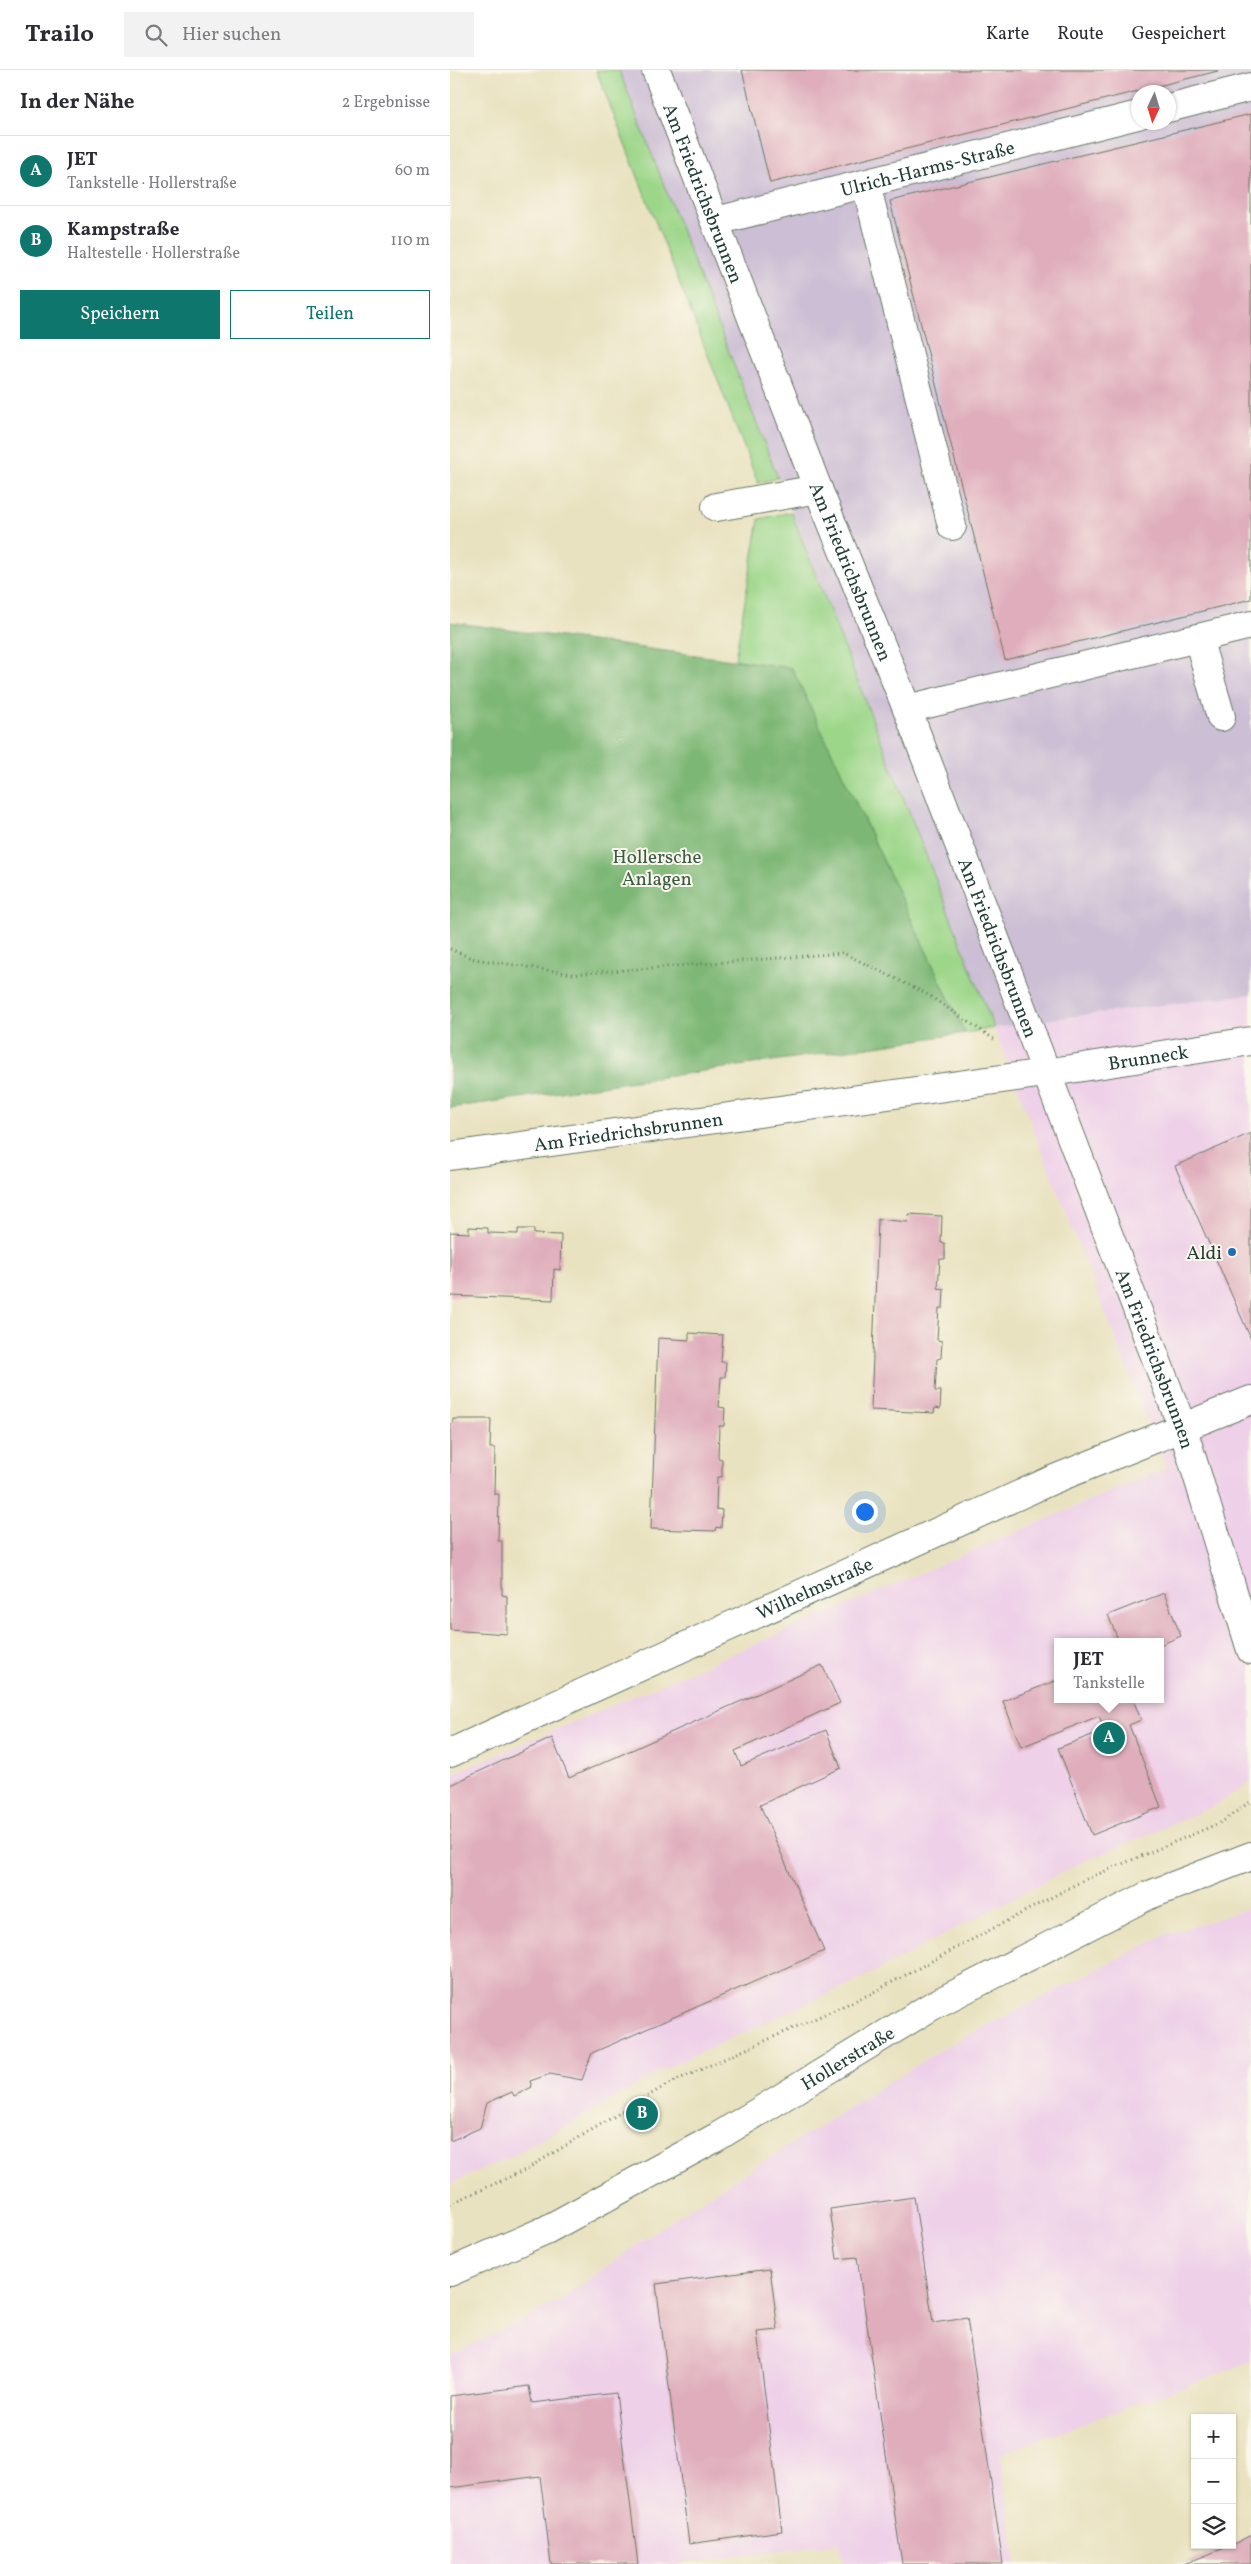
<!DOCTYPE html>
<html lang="de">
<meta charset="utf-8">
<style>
:root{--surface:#fff;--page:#f2f2f3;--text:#2b2b33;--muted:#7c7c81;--line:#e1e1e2;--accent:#0f766e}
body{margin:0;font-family:Vollkorn,serif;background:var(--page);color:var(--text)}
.controls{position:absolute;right:15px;bottom:15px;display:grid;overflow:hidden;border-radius:0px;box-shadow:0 1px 4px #0004}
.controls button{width:45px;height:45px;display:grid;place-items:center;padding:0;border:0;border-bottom:1px solid var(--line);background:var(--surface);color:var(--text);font:25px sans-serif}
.compass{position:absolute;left:681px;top:15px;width:45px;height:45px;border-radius:50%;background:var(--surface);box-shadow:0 1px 4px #0004;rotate:184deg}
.you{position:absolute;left:414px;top:1441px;width:18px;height:18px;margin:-12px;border:4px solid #fff;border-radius:50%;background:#1a73e8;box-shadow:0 0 0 8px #1a73e833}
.badge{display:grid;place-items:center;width:32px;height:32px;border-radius:50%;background:var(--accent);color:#fff;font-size:16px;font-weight:700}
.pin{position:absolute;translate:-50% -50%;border:2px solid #fff;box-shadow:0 1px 5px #0006}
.popup{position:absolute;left:604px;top:1568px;width:110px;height:65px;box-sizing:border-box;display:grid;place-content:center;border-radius:0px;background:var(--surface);filter:drop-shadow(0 1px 4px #0005);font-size:16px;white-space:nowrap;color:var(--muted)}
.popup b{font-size:19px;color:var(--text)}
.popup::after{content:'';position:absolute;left:50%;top:100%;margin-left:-10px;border:10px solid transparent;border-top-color:var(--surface)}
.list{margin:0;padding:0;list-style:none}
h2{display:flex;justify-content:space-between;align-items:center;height:65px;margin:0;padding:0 20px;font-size:21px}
h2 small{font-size:16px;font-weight:400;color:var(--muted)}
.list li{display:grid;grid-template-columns:32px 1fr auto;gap:15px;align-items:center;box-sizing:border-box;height:70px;padding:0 20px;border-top:1px solid var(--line)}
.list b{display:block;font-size:19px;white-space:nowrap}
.list p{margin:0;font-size:16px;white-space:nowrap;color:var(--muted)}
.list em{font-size:16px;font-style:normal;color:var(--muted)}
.actions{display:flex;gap:10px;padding:15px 20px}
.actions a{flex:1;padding:11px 0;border:1px solid var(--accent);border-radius:0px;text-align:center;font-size:18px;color:var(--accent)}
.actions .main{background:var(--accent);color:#fff}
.icon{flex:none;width:28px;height:28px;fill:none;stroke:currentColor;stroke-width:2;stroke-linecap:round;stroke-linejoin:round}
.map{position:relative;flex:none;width:801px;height:2494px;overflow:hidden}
header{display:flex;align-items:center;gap:30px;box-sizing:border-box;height:70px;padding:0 25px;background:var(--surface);border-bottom:1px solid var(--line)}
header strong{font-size:24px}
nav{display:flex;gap:28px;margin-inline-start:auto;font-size:18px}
.search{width:350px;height:45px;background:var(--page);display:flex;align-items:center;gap:12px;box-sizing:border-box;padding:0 18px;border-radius:0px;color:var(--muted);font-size:19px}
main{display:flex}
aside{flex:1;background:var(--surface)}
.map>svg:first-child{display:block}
.built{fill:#eed0e8;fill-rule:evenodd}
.industrial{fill:#ccbed4;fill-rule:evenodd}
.green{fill:#9cd689;stroke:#5e8a5e}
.forest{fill:#7db775;stroke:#4e7a54}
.building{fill:#dfadbc}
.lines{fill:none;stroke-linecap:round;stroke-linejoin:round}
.minor-casing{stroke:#667765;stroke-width:30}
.major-casing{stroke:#667765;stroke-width:30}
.path{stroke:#667765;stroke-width:3;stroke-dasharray:1 4;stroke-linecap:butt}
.minor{stroke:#fff;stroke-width:28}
.major{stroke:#fff;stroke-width:28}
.poi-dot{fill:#1f6fb2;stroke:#fbf7ec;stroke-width:2}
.labels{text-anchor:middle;stroke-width:4;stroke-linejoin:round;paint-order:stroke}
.street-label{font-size:19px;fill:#1f3d34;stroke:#fbf7ec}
.park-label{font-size:19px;fill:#385c45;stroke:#fbf7ec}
.poi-label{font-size:19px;fill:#1f3d34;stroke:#fbf7ec;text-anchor:end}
</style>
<header>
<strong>Trailo</strong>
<div class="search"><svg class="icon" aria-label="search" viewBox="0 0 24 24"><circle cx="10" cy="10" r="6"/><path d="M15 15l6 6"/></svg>Hier suchen</div>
<nav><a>Karte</a><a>Route</a><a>Gespeichert</a></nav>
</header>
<main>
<aside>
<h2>In der Nähe<small>2 Ergebnisse</small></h2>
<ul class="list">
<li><span class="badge">A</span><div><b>JET</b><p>Tankstelle · Hollerstraße</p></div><em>60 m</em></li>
<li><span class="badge">B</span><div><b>Kampstraße</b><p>Haltestelle · Hollerstraße</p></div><em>110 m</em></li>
</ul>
<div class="actions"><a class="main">Speichern</a><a>Teilen</a></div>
</aside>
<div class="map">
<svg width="801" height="2494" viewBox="0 0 801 2494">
<rect width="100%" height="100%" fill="#fbf7ec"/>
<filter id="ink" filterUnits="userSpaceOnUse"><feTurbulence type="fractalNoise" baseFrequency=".02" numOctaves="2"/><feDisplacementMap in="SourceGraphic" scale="10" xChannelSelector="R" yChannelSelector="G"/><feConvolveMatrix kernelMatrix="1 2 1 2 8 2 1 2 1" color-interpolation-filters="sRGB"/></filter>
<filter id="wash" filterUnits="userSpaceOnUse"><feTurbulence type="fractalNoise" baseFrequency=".0096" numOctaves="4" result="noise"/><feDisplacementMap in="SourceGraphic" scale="20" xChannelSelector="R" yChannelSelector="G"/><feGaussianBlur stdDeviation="1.12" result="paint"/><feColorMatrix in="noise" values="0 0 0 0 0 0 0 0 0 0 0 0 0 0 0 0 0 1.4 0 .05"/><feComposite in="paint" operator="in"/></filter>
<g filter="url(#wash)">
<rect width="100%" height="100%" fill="#e9e2c0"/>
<g class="built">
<path d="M801,924V1711L767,1735L626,1795L415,1907L214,1999L67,2084L0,2114V1705L716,1398L544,958L610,948ZM608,1572H710V1629H608Z"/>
<polygon points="801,1838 801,2292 550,2384 566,2494 393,2494 390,2473 223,2494 0,2494 0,2286 108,2232 218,2152 495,1977 713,1866"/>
</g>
<path class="industrial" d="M169,0H801V924L610,948L544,958ZM688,22H718V52H688Z"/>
<g class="green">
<polygon points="146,0 169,0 328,408 308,413"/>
<polygon points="341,442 544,958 515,963 342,599 285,589 309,449"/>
</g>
<polygon class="forest" points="0,552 342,598 515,963 0,1038"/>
<g id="blocks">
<g class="building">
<polygon points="292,0 768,0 768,1 320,113"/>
<polygon points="801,44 801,529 555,590 440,131"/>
<polygon points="801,1063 801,1269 725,1096"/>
<polygon points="459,1144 492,1146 491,1173 495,1173 495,1189 490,1189 488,1218 494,1219 493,1238 489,1238 487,1270 492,1271 491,1288 487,1289 485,1321 491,1321 490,1339 485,1338 484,1343 421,1340 428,1149 458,1152"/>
<polygon points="19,1157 38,1158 38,1163 68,1164 68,1159 84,1159 84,1164 111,1165 110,1200 104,1199 103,1230 0,1226 0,1162 19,1163"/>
<polygon points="239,1263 273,1265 271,1292 276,1292 275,1307 271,1307 269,1337 275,1338 274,1356 269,1356 268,1388 272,1389 272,1407 267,1407 266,1439 272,1440 271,1458 266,1457 265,1461 201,1459 208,1268 239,1270"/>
<polygon points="3,1349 41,1349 40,1378 45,1378 44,1424 49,1424 48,1471 52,1471 52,1525 57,1526 57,1564 0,1560 0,1354 3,1354"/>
<polygon points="714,1523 731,1566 710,1575 710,1572 669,1572 658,1545"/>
<polygon points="372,1595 390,1633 285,1681 291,1696 376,1660 391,1698 310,1735 374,1881 142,1983 132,2010 100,2004 80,2011 82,2017 64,2026 62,2022 37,2033 30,2058 0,2071 0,1715 102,1668 119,1708"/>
<polygon points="608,1610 608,1629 683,1629 691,1650 679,1655 711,1737 642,1765 608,1678 655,1660 649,1646 571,1677 553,1631"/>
<polygon points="464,2127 483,2253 517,2248 553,2494 452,2494 407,2187 387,2189 380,2139"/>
<polygon points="320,2199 328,2260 307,2262 332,2461 239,2474 206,2214"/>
<polygon points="79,2316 82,2333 166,2323 188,2494 101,2494 90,2406 0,2418 0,2326"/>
<polygon points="801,2465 801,2494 734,2494 782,2475"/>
</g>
</g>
</g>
<g filter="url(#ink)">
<use href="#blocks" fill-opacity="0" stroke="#667765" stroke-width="1"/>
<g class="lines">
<g class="minor-casing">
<g id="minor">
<path id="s1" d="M206,0L368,419L457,639L733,1359L801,1580"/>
<polyline points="718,38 801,17"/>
<polyline points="416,114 502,456"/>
<path id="s2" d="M266,151L688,45"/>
<polyline points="266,437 368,419"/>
<polyline points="748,568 771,647"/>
<polyline points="457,639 801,555"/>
<path id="s3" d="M0,1086L595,1003L801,971"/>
<path id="s4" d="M0,1683L602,1410L801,1330"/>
</g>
</g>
<g class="major-casing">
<g id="major">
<path id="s5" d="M0,2202L96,2160L267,2067L482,1936L697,1826L801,1786"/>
</g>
</g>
<g class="path">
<polyline points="0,879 24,889 123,904 393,883 475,923 547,971"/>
<polyline points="0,2134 75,2100 218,2014 420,1924 634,1810 772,1752 801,1731"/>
</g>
<use href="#minor" class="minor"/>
<use href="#major" class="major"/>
</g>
</g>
<circle class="poi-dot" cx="782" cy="1182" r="5"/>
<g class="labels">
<g class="street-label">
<text dy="7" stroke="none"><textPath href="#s2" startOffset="218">Ulrich-Harms-Straße</textPath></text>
<text dy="7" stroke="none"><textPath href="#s1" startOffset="132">Am Friedrichsbrunnen</textPath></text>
<text dy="7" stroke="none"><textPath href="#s1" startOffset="538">Am Friedrichsbrunnen</textPath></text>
<text dy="7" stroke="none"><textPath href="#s1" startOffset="942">Am Friedrichsbrunnen</textPath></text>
<text dy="7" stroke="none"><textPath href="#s3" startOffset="705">Brunneck</textPath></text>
<text dy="7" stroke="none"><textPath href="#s3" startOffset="180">Am Friedrichsbrunnen</textPath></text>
<text dy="7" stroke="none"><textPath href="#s1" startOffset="1382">Am Friedrichsbrunnen</textPath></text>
<text dy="7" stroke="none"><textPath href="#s4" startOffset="400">Wilhelmstraße</textPath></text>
<text dy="7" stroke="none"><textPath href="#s5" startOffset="452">Hollerstraße</textPath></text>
</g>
<g class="park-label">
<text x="207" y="793">Hollersche<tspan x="207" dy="22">Anlagen</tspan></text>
</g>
<g class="poi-label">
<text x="772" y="1189">Aldi</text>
</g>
</g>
</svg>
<div class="controls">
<button>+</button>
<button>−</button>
<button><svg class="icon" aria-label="layers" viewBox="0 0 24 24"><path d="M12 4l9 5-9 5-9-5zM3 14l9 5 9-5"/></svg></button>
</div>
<svg class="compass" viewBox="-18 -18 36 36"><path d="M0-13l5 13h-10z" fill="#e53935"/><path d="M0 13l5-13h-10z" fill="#7c7c81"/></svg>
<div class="you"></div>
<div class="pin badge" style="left:659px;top:1668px">A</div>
<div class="popup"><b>JET</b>Tankstelle</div>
<div class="pin badge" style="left:192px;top:2044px">B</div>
</div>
</main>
